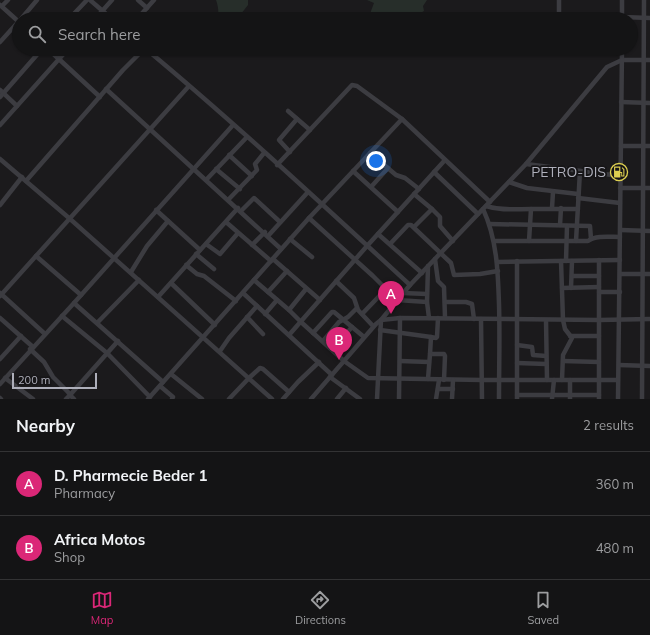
<!DOCTYPE html>
<style>
:root{--surface:#141415;--page:#1d1d1e;--text:#f1f3f6;--muted:#9d9ea0;--line:#333334;--accent:#db2777}
body{margin:0;font-family:Mulish,sans-serif;background:var(--page);color:var(--text)}
.scale{position:absolute;left:12px;bottom:10px;width:85px;box-sizing:border-box;padding-left:4px;border:2px solid #aeafba;border-top:0;font-size:11px;line-height:14px;white-space:nowrap;color:#aeafba;-webkit-text-stroke:3px #161517;paint-order:stroke}
.you{position:absolute;left:376px;top:161px;width:14px;height:14px;margin:-10px;border:3px solid #fff;border-radius:50%;background:#1a73e8;box-shadow:0 0 0 6px #1a73e833}
.badge{display:grid;place-items:center;width:26px;height:26px;border-radius:50%;background:var(--accent);color:#fff;font-size:13px;font-weight:700}
.pin{position:absolute;translate:-50% -33px;filter:drop-shadow(0 1px 2px #0008)}
.pin::after{content:'';position:absolute;top:21px;width:14px;height:12px;background:inherit;clip-path:polygon(0 0,100% 0,50% 100%)}
.list{margin:0;padding:0;list-style:none}
h2{display:flex;justify-content:space-between;align-items:center;height:52px;margin:0;padding:0 16px;font-size:17px}
h2 small{font-size:13px;font-weight:400;color:var(--muted)}
.list li{display:grid;grid-template-columns:26px 1fr auto;gap:12px;align-items:center;box-sizing:border-box;height:64px;padding:0 16px;border-top:1px solid var(--line)}
.list b{display:block;font-size:15px;white-space:nowrap}
.list p{margin:0;font-size:13px;white-space:nowrap;color:var(--muted)}
.list em{font-size:13px;font-style:normal;color:var(--muted)}
.icon{flex:none;width:22px;height:22px;fill:none;stroke:currentColor;stroke-width:2;stroke-linecap:round;stroke-linejoin:round}
.map{position:relative;flex:none;width:650px;height:399px;overflow:hidden}
.search{position:absolute;background:var(--surface);box-shadow:0 1px 3px #0004;left:12px;right:12px;top:12px;height:44px;display:flex;align-items:center;gap:10px;box-sizing:border-box;padding:0 14px;border-radius:22px;color:var(--muted);font-size:15px}
.sheet{height:180px;background:var(--surface)}
nav{display:flex;justify-content:space-around;align-items:center;box-sizing:border-box;height:56px;border-top:1px solid var(--line);background:var(--surface);font-size:11px;color:var(--muted)}
nav a{display:grid;justify-items:center;gap:2px}
nav .on{color:var(--accent)}
.map>svg:first-child{display:block}
.green{fill:#272e2a}
.lines{fill:none;stroke-linecap:round;stroke-linejoin:round}
.minor{stroke:#3c3c41;stroke-width:4.5}
.labels{text-anchor:middle;stroke-width:3.5;stroke-linejoin:round;paint-order:stroke}
.poi-label{font-size:14px;fill:#aeafba;stroke:#161517;text-anchor:end}
</style>
<div class="map">
<svg width="650" height="399" viewBox="0 0 650 399">
<rect width="100%" height="100%" fill="#1b1a1c"/>
<g class="green">
<path d="M216,0H248V5L237,19H216C220,14 218,6 216,0Z"/>
<polygon points="367,0 427,0 423,6 424,11 410,19 368,19 374,3"/>
</g>
<g class="lines">
<g class="minor">
<polyline points="90,0 112,19"/>
<polyline points="138,0 147,8"/>
<polyline points="559,0 559,19"/>
<polyline points="0,5 19,22"/>
<polyline points="2,6 8,0"/>
<polyline points="622,17 650,18"/>
<polyline points="21,19 37,0"/>
<polyline points="69,19 87,0"/>
<polyline points="95,19 112,0"/>
<polyline points="137,19 154,0"/>
<polyline points="622,19 622,0"/>
<polyline points="0,42 19,21"/>
<polyline points="48,49 100,97"/>
<path d="M146,49C236,124 323,205 410,285"/>
<polyline points="106,89 281,249"/>
<polyline points="0,90 17,106"/>
<polyline points="0,97 42,49"/>
<polyline points="621,102 650,103"/>
<polyline points="288,111 310,130"/>
<polyline points="0,125 68,49"/>
<polyline points="621,146 650,146"/>
<polyline points="290,152 279,140 297,119"/>
<polyline points="370,153 396,175 405,178 419,189"/>
<polyline points="229,155 252,176"/>
<polyline points="0,159 69,218 272,399"/>
<polyline points="526,164 620,176"/>
<polyline points="277,165 352,85 357,86 402,119"/>
<polyline points="216,169 240,189"/>
<polyline points="353,171 398,212"/>
<polyline points="434,172 478,214"/>
<polyline points="206,180 247,137"/>
<polyline points="26,181 123,70 144,49"/>
<polyline points="509,182 527,188 578,194"/>
<polyline points="371,187 388,168"/>
<polyline points="620,188 650,188"/>
<polyline points="414,194 432,209 414,227"/>
<polyline points="578,198 620,203"/>
<polyline points="228,200 257,170 255,164 264,153"/>
<polyline points="0,205 22,177"/>
<path d="M486,206C501,211 516,209 531,209"/>
<polyline points="552,208 553,192"/>
<polyline points="432,209 440,217 440,226 453,241"/>
<path d="M483,209C497,239 498,272 499,304C500,336 499,367 499,399"/>
<polyline points="156,210 200,250"/>
<polyline points="241,211 254,198 280,222"/>
<polyline points="309,218 373,276 397,300 427,302"/>
<polyline points="226,222 271,261"/>
<polyline points="490,224 590,226 591,239"/>
<polyline points="560,225 561,208"/>
<polyline points="621,230 650,231"/>
<polyline points="378,234 422,273"/>
<polyline points="268,236 308,192"/>
<polyline points="290,239 312,257"/>
<path d="M494,241H588C596,235 610,237 620,237"/>
<polyline points="529,241 531,209 578,209"/>
<polyline points="576,241 580,171"/>
<polyline points="206,244 220,254 238,233"/>
<polyline points="390,244 408,225 411,225 451,263 454,275 480,274 498,271"/>
<polyline points="252,245 265,232"/>
<polyline points="196,254 214,269"/>
<polyline points="36,256 81,295"/>
<polyline points="273,259 320,300"/>
<polyline points="435,259 438,281 444,287 445,318"/>
<polyline points="599,260 599,399"/>
<polyline points="561,261 563,320 565,329 572,338 563,355 562,380"/>
<polyline points="566,261 567,226"/>
<polyline points="497,262 620,260"/>
<polyline points="186,265 197,274 204,276 236,301"/>
<polyline points="428,266 427,302 429,318"/>
<polyline points="131,272 147,246 168,221"/>
<polyline points="620,274 650,274"/>
<polyline points="572,276 599,276"/>
<polyline points="254,280 289,310 301,322 344,361 368,378 482,380 618,380"/>
<polyline points="336,281 354,298 358,310 373,326"/>
<polyline points="171,283 215,325"/>
<polyline points="562,288 599,287"/>
<polyline points="571,288 572,261"/>
<polyline points="268,292 287,271"/>
<polyline points="599,292 620,292"/>
<polyline points="0,293 45,334"/>
<polyline points="243,293 332,375"/>
<polyline points="403,293 427,294"/>
<polyline points="0,296 189,86"/>
<polyline points="158,297 238,208"/>
<polyline points="445,302 466,302 472,304 474,319"/>
<polyline points="74,303 163,382"/>
<polyline points="289,310 306,289"/>
<polyline points="265,314 277,300"/>
<polyline points="362,314 386,289"/>
<polyline points="62,316 107,353 150,397"/>
<polyline points="247,317 263,334"/>
<polyline points="0,318 33,347"/>
<polyline points="438,318 437,337 436,338 431,337 430,354 444,354 445,356 444,380"/>
<polyline points="481,319 482,399"/>
<polyline points="546,320 547,380"/>
<polyline points="97,323 139,280"/>
<polyline points="380,330 431,337"/>
<polyline points="313,333 332,312 334,312 364,337"/>
<polyline points="289,335 367,246 445,160"/>
<polyline points="570,336 599,336"/>
<polyline points="323,341 339,322 348,317 357,308"/>
<polyline points="517,345 532,347 533,355 546,356"/>
<polyline points="30,349 44,362 53,377 68,392 70,395 66,399"/>
<polyline points="332,349 352,327"/>
<polyline points="220,351 229,338 257,306"/>
<polyline points="0,359 21,336"/>
<polyline points="400,361 429,362"/>
<polyline points="563,361 599,362"/>
<polyline points="517,363 546,364"/>
<polyline points="619,365 650,366"/>
<polyline points="171,374 202,399"/>
<polyline points="330,377 360,399"/>
<polyline points="5,378 33,399"/>
<polyline points="428,379 430,354"/>
<polyline points="0,384 74,303 233,125"/>
<polyline points="160,386 173,397 172,399"/>
<polyline points="438,389 453,389"/>
<polyline points="517,395 599,395"/>
<polyline points="0,398 1,399"/>
<polyline points="74,399 70,395 118,341"/>
<polyline points="148,399 309,218 402,119 490,202"/>
<polyline points="229,399 249,378 260,368 263,369 289,392"/>
<polyline points="283,399 298,382 319,362"/>
<polyline points="311,399 376,324 381,320 400,318 599,320 650,319"/>
<polyline points="337,399 346,388"/>
<polyline points="377,399 381,320 410,285 526,164 607,67 622,60 650,60"/>
<polyline points="399,399 400,318"/>
<polyline points="436,399 439,380"/>
<polyline points="452,399 453,380"/>
<polyline points="517,399 517,261"/>
<polyline points="552,399 554,380"/>
<polyline points="570,399 570,380"/>
<polyline points="618,399 622,49"/>
<polyline points="642,399 644,0"/>
</g>
</g>
<defs>
<g id="fuel-ring" transform="scale(0.9)"><circle r="9.5" fill="#161517" stroke="#ded050" stroke-width="1.5"/><path d="M-5.5-6h7V0h2V4h1.3V-2.5L3-4.5l.8-.8L6-3V5H2.5V1h-1V6h-7ZM-4.2-4.7v3.2H.2V-4.7Z" fill="#ded050"/></g>
</defs>
<g fill-rule="evenodd">
<use href="#fuel-ring" x="619" y="172"/>
</g>
<g class="labels">
<g class="poi-label">
<text x="606" y="177">PETRO-DIS</text>
</g>
</g>
</svg>
<div class="scale">200 m</div>
<div class="you"></div>
<div class="pin badge" style="left:391px;top:314px">A</div>
<div class="pin badge" style="left:339px;top:360px">B</div>
<div class="search"><svg class="icon" aria-label="search" viewBox="0 0 24 24"><circle cx="10" cy="10" r="6"/><path d="M15 15l6 6"/></svg>Search here</div>
</div>
<section class="sheet">
<h2>Nearby<small>2 results</small></h2>
<ul class="list">
<li><span class="badge">A</span><div><b>D. Pharmecie Beder 1</b><p>Pharmacy</p></div><em>360 m</em></li>
<li><span class="badge">B</span><div><b>Africa Motos</b><p>Shop</p></div><em>480 m</em></li>
</ul>
</section>
<nav>
<a class="on"><svg class="icon" aria-label="map" viewBox="0 0 24 24"><path d="M3 6l6-2 6 2 6-2v14l-6 2-6-2-6 2zM9 4v14M15 6v14"/></svg>Map</a>
<a><svg class="icon" aria-label="directions" viewBox="0 0 24 24"><path d="M12 3l9 9-9 9-9-9zM9 14v-3h6M13 9l2 2-2 2"/></svg>Directions</a>
<a><svg class="icon" aria-label="saved" viewBox="0 0 24 24"><path d="M7 4h10v16l-5-4-5 4z"/></svg>Saved</a>
</nav>
